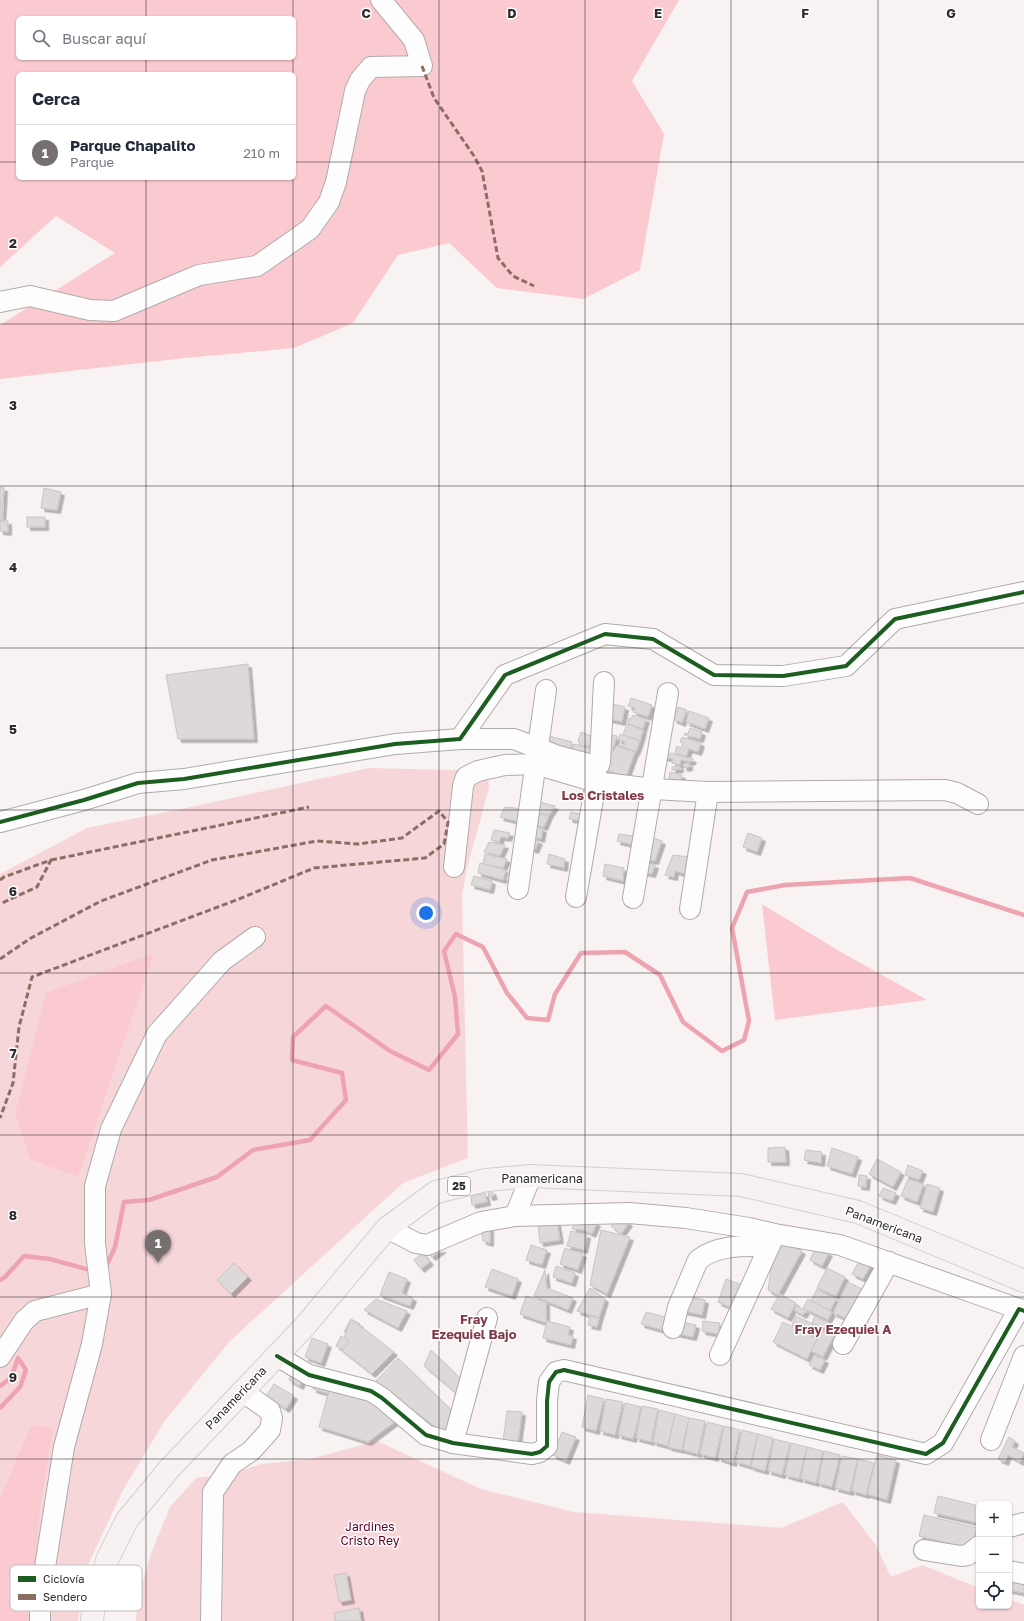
<!DOCTYPE html>
<html lang="es">
<meta charset="utf-8">
<style>
:root{--surface:#fff;--page:#f6f6f7;--text:#1f2937;--muted:#747a83;--line:#e0e1e3;--accent:#756f70}
body{margin:0;font-family:"Golos Text",sans-serif;background:var(--page);color:var(--text)}
.controls{position:absolute;right:12px;bottom:12px;display:grid;overflow:hidden;border-radius:6px;box-shadow:0 1px 3px #0004}
.controls button{width:36px;height:36px;display:grid;place-items:center;padding:0;border:0;border-bottom:1px solid var(--line);background:var(--surface);color:var(--text);font:20px sans-serif}
.you{position:absolute;left:426px;top:913px;width:14px;height:14px;margin:-10px;border:3px solid #fff;border-radius:50%;background:#1a73e8;box-shadow:0 0 0 6px #1a73e833}
.badge{display:grid;place-items:center;width:26px;height:26px;border-radius:50%;background:var(--accent);color:#fff;font-size:13px;font-weight:700}
.pin{position:absolute;translate:-50% -33px;filter:drop-shadow(0 1px 2px #0008)}
.pin::after{content:'';position:absolute;top:21px;width:14px;height:12px;background:inherit;clip-path:polygon(0 0,100% 0,50% 100%)}
.list{margin:0;padding:0;list-style:none}
h2{display:flex;justify-content:space-between;align-items:center;height:52px;margin:0;padding:0 16px;font-size:17px}
h2 small{font-size:13px;font-weight:400;color:var(--muted)}
.list li{display:grid;grid-template-columns:26px 1fr auto;gap:12px;align-items:center;box-sizing:border-box;height:56px;padding:0 16px;border-top:1px solid var(--line)}
.list b{display:block;font-size:15px;white-space:nowrap}
.list p{margin:0;font-size:13px;white-space:nowrap;color:var(--muted)}
.list em{font-size:13px;font-style:normal;color:var(--muted)}
.icon{flex:none;width:22px;height:22px;fill:none;stroke:currentColor;stroke-width:2;stroke-linecap:round;stroke-linejoin:round}
.map{position:relative;flex:none;width:1024px;height:1621px;overflow:hidden}
.search{position:absolute;background:var(--surface);box-shadow:0 1px 3px #0004;left:16px;top:16px;width:280px;height:44px;display:flex;align-items:center;gap:10px;box-sizing:border-box;padding:0 14px;border-radius:6px;color:var(--muted);font-size:15px}
.panel{position:absolute;background:var(--surface);box-shadow:0 1px 3px #0004;left:16px;top:72px;width:280px;height:108px;border-radius:6px}
.map>svg:first-child{display:block}
.green{fill:#f7d6da}
.forest{fill:#fbcad0;fill-rule:evenodd}
.lines{fill:none;stroke-linecap:round;stroke-linejoin:round}
.stream{stroke:#eda4b0;stroke-width:4.5}
.building{fill:#ded9d9;stroke:#c9c4c4;filter:url(#shadow)}
.minor-casing{stroke:#b0abab;stroke-width:22}
.major-casing{stroke:#d3cfd0;stroke-width:24}
.minor{stroke:#fefdfd;stroke-width:20}
.major{stroke:#f7f1f2;stroke-width:22}
.quiet{stroke:#8d6e63;stroke-width:3;stroke-dasharray:6 3;stroke-linecap:butt}
.cycleway-casing{stroke:#fff;stroke-width:6}
.cycleway{stroke:#1b5e20;stroke-width:4}
.grid{fill:none;stroke:#2e292a;stroke-width:1;stroke-opacity:0.55}
.labels{text-anchor:middle;stroke-width:3;stroke-linejoin:round;paint-order:stroke}
.shield{fill:#fff;stroke:#6d696a;stroke-width:1}
.shield-label{font-size:11px;font-weight:bold;fill:#2e292a}
.street-label{font-size:12px;fill:#2e292a;stroke:#fff}
.park-label{font-size:12px;fill:#600123;stroke:#fff}
.neighbourhood-label{font-size:13px;font-weight:bold;fill:#823a48;stroke:#fff}
.key{fill:#fff;stroke:#c0bfbf;stroke-width:1}
.key-label{font-size:11px;fill:#2e292a}
.grid-label{font-size:13px;text-anchor:middle;font-weight:bold;fill:#2e292a;stroke:#fff;stroke-width:3;stroke-linejoin:round;paint-order:stroke}
</style>
<div class="map">
<svg width="1024" height="1621" viewBox="0 0 1024 1621">
<defs>
<filter id="shadow"><feDropShadow dx="3.5" dy="3.5" stdDeviation="0" flood-color="#0004"/></filter>
</defs>
<rect width="100%" height="100%" fill="#f8f2f2"/>
<g class="green">
<polygon points="369,768 488,771 489,788 467,868 462,895 468,1158 403,1183 229,1342 164,1422 123,1490 88,1565 78,1621 0,1621 0,874 87,828 191,807"/>
<polygon points="377,1441 481,1489 574,1512 781,1528 843,1502 875,1544 891,1577 922,1565 979,1588 979,1606 1009,1606 1009,1599 1024,1605 1024,1621 136,1621 137,1600 152,1551 170,1507 196,1478 233,1473 262,1464 310,1459"/>
</g>
<g class="forest">
<path d="M0,0H679L632,81L664,134L640,270L583,299L497,288L449,243L398,255L353,323L294,348L185,358L0,379V325L115,253L56,216L0,267ZM18,18H294V58H18ZM18,74H294V178H18Z"/>
<polygon points="762,904 839,951 927,1000 775,1020"/>
<polygon points="154,953 78,1177 30,1159 15,1114 46,993"/>
<polygon points="31,1425 53,1428 40,1509 31,1621 0,1621 0,1499"/>
</g>
<g class="lines">
<g class="stream">
<polyline points="106,1267 115,1247 124,1202 149,1200 217,1177 253,1150 310,1140 346,1100 342,1073 292,1060 293,1037 326,1006 390,1051 429,1070 458,1034 455,997 444,951 456,934 483,947 507,993 527,1018 548,1020 555,994 581,953 625,952 660,975 683,1022 722,1051 744,1040 749,1021 732,928 747,892 785,885 910,878 1024,915"/>
<polyline points="0,1280 5,1277 24,1256 50,1259 86,1269"/>
<polyline points="0,1386 11,1378 18,1358 26,1370 20,1387 0,1408"/>
</g>
</g>
<g class="building">
<polygon points="0,487 4,488 2,521 0,521"/>
<polygon points="44,488 61,492 57,510 41,508"/>
<rect x="27" y="517" width="18" height="10"/>
<polygon points="0,521 8,521 8,532 0,531"/>
<polygon points="248,664 254,739 178,739 166,675"/>
<polygon points="631,698 652,705 648,717 633,712 635,708 628,706"/>
<polygon points="608,703 625,707 622,722 605,718"/>
<polygon points="678,707 687,710 682,723 673,719"/>
<polygon points="689,711 709,718 705,729 686,722"/>
<polygon points="633,715 646,719 643,729 628,724 629,718 631,719"/>
<polygon points="627,724 643,730 640,741 623,735"/>
<polygon points="690,728 702,732 700,739 684,735 685,733 688,734"/>
<polygon points="581,732 591,736 590,738 598,741 595,748 585,745 584,747 579,745 580,743 578,742"/>
<polygon points="541,734 572,742 570,753 538,745"/>
<polygon points="620,734 640,741 636,752 619,746 619,745 624,746 625,742 618,740"/>
<polygon points="613,735 617,736 613,748 609,747"/>
<polygon points="682,737 701,743 698,752 689,749 686,757 675,753 677,746 681,748 683,743 680,742"/>
<polygon points="574,744 593,749 589,760 570,754"/>
<polygon points="616,746 635,752 626,777 603,769 609,749 614,751"/>
<polygon points="671,753 693,759 691,762 681,760 680,765 672,763 673,759 663,757"/>
<polygon points="689,763 689,767 684,768 683,764"/>
<polygon points="680,766 680,769 672,770 672,767"/>
<polygon points="670,772 682,775 680,782 669,779"/>
<polygon points="536,801 555,806 549,815 532,812"/>
<polygon points="586,803 587,821 569,819 571,812 580,814"/>
<polygon points="505,807 523,809 520,822 500,817"/>
<polygon points="533,814 549,815 544,827 532,824"/>
<polygon points="530,824 543,829 541,839 528,835"/>
<polygon points="494,830 510,833 508,838 501,837 499,842 491,840"/>
<polygon points="634,832 642,835 638,846 617,841 619,834 632,836"/>
<polygon points="748,833 762,838 757,852 743,847"/>
<polygon points="648,836 662,841 655,861 644,859"/>
<polygon points="528,838 539,841 535,850 527,847"/>
<polygon points="489,842 505,845 500,856 484,852"/>
<polygon points="485,854 507,859 503,868 483,864"/>
<polygon points="549,854 565,859 564,868 547,864"/>
<polygon points="673,855 689,857 685,874 675,871 674,877 665,875"/>
<polygon points="646,862 655,865 652,874 643,872"/>
<polygon points="480,863 506,870 503,880 478,873"/>
<polygon points="605,864 624,868 623,881 603,876"/>
<polygon points="510,870 517,873 515,881 506,880"/>
<polygon points="474,876 492,881 490,890 471,885"/>
<polygon points="785,1147 786,1162 768,1162 768,1148"/>
<polygon points="832,1148 858,1157 852,1174 827,1166"/>
<polygon points="806,1150 822,1152 821,1163 804,1160"/>
<polygon points="877,1159 901,1172 893,1187 869,1174"/>
<polygon points="908,1165 923,1171 919,1180 905,1175"/>
<polygon points="859,1175 867,1176 866,1187 858,1186"/>
<polygon points="908,1179 924,1184 917,1202 901,1196"/>
<polygon points="927,1184 940,1188 933,1212 920,1208"/>
<polygon points="883,1188 896,1193 892,1201 879,1196"/>
<polygon points="492,1191 494,1196 489,1197 488,1192"/>
<polygon points="485,1193 487,1202 472,1205 471,1196"/>
<polygon points="578,1215 597,1223 592,1234 584,1230 572,1229"/>
<polygon points="619,1215 629,1223 621,1234 611,1226"/>
<polygon points="557,1222 560,1240 540,1243 538,1224"/>
<polygon points="481,1227 490,1227 490,1243 483,1241"/>
<polygon points="601,1230 630,1237 607,1294 590,1285"/>
<polygon points="571,1231 587,1235 584,1250 567,1246"/>
<polygon points="782,1240 802,1251 778,1295 768,1290 773,1256"/>
<polygon points="531,1245 547,1250 542,1265 526,1260"/>
<polygon points="816,1247 829,1253 822,1266 810,1260"/>
<polygon points="565,1248 583,1254 578,1270 560,1264"/>
<polygon points="443,1249 432,1257 426,1250"/>
<polygon points="423,1253 430,1262 421,1269 414,1260"/>
<polygon points="862,1256 873,1261 863,1279 852,1274"/>
<polygon points="234,1263 248,1277 231,1294 217,1280"/>
<polygon points="556,1266 575,1273 572,1283 553,1277"/>
<polygon points="827,1268 845,1277 836,1296 817,1288"/>
<polygon points="492,1269 518,1279 512,1296 485,1287"/>
<polygon points="545,1270 547,1288 573,1298 568,1310 534,1296"/>
<polygon points="389,1272 407,1279 402,1293 413,1298 410,1306 380,1295"/>
<polygon points="726,1279 748,1287 739,1311 718,1302"/>
<polygon points="848,1282 868,1292 854,1322 833,1313"/>
<polygon points="590,1288 605,1299 599,1318 577,1311"/>
<polygon points="817,1289 836,1299 830,1311 811,1301"/>
<polygon points="780,1294 796,1303 788,1318 771,1309"/>
<polygon points="526,1296 546,1302 546,1323 520,1314"/>
<polygon points="686,1296 705,1300 702,1315 683,1311"/>
<polygon points="376,1299 407,1311 398,1328 364,1310"/>
<polygon points="808,1299 832,1312 828,1320 803,1308"/>
<polygon points="796,1306 806,1311 803,1315 794,1310"/>
<polygon points="646,1312 673,1319 669,1332 641,1324"/>
<polygon points="590,1316 599,1318 597,1327 588,1325"/>
<polygon points="796,1316 817,1326 812,1335 792,1325"/>
<polygon points="815,1316 829,1323 826,1329 812,1323"/>
<polygon points="351,1319 360,1324 353,1337 344,1332"/>
<polygon points="351,1319 394,1352 372,1374 340,1349"/>
<polygon points="547,1321 570,1327 568,1335 573,1336 571,1345 543,1338"/>
<polygon points="678,1321 696,1325 693,1337 674,1333"/>
<polygon points="703,1321 720,1323 718,1334 702,1331"/>
<polygon points="783,1322 817,1339 807,1359 773,1342"/>
<polygon points="822,1330 834,1336 823,1357 811,1351"/>
<polygon points="341,1336 349,1341 343,1350 336,1346"/>
<polygon points="312,1338 328,1344 321,1363 305,1357"/>
<polygon points="431,1350 465,1383 456,1393 424,1366"/>
<polygon points="814,1355 825,1360 820,1370 809,1365"/>
<polygon points="398,1358 452,1411 446,1435 375,1382"/>
<polygon points="292,1372 303,1378 300,1386 289,1380"/>
<polygon points="316,1378 365,1393 362,1404 313,1389"/>
<polygon points="331,1383 365,1393 396,1421 368,1442 319,1427"/>
<polygon points="274,1384 294,1396 286,1409 266,1396"/>
<polygon points="588,1395 604,1399 596,1431 582,1427"/>
<polygon points="606,1399 623,1402 615,1435 600,1431"/>
<polygon points="625,1403 641,1407 633,1439 618,1435"/>
<polygon points="642,1406 658,1409 651,1442 636,1438"/>
<polygon points="659,1410 675,1414 668,1446 653,1442"/>
<polygon points="507,1411 522,1412 518,1443 503,1441"/>
<polygon points="675,1414 689,1418 682,1450 668,1447"/>
<polygon points="689,1418 705,1421 698,1454 683,1450"/>
<polygon points="707,1422 723,1426 715,1458 700,1454"/>
<polygon points="724,1426 740,1430 733,1463 718,1458"/>
<polygon points="742,1430 758,1434 750,1466 736,1462"/>
<polygon points="562,1432 576,1437 566,1461 553,1455"/>
<polygon points="758,1434 773,1438 765,1471 751,1467"/>
<polygon points="1009,1437 1015,1441 1012,1447 1024,1453 1020,1462 1008,1455 1005,1462 998,1459"/>
<polygon points="774,1439 790,1443 782,1475 768,1471"/>
<polygon points="791,1443 807,1447 799,1479 785,1475"/>
<polygon points="807,1447 823,1451 816,1483 801,1479"/>
<polygon points="824,1451 840,1455 832,1487 818,1483"/>
<polygon points="877,1455 896,1460 887,1500 867,1494"/>
<polygon points="842,1456 858,1459 850,1492 835,1488"/>
<polygon points="858,1459 874,1463 866,1495 852,1491"/>
<polygon points="938,1496 979,1506 978,1523 934,1513"/>
<polygon points="924,1515 977,1528 972,1549 919,1536"/>
<polygon points="346,1573 351,1600 339,1602 334,1575"/>
<polygon points="1013,1576 1024,1578 1024,1593 1009,1590"/>
<polygon points="359,1608 361,1621 335,1621 334,1613"/>
</g>
<g class="lines">
<g class="minor-casing">
<g id="minor">
<polyline points="0,302 30,296 90,310 114,311 199,275 257,266 310,229 329,202 336,182 355,91 360,80 371,67 422,66 414,40 381,0"/>
<polyline points="460,739 514,739 558,756 596,766 599,765 600,762 604,682"/>
<polyline points="0,822 84,800 138,783 184,779 395,744 460,739 505,675 605,634 653,639 714,675 783,676 846,666 895,619 1024,592"/>
<polyline points="454,867 463,786 466,777 478,771 505,765 535,764 596,782 653,789 708,792 945,790 957,793 978,804"/>
<polyline points="518,889 546,690"/>
<polyline points="576,897 596,782"/>
<polyline points="633,898 668,693"/>
<polyline points="690,909 708,792"/>
<polyline points="515,1216 531,1176"/>
<polyline points="387,1228 416,1243 427,1245 481,1222 515,1216 629,1213 686,1218 749,1228 775,1234 840,1245 1019,1309"/>
<path d="M673,1328L678,1307L698,1260C718,1244 745,1246 769,1246"/>
<polyline points="843,1344 889,1262"/>
<polyline points="720,1355 774,1236"/>
<polyline points="277,1356 309,1375 371,1391 382,1398 426,1435 453,1443 532,1454 540,1452 547,1446 547,1401 549,1382 556,1372 564,1370 926,1454 943,1443 1019,1309 1024,1311"/>
<polyline points="0,1357 24,1321 35,1311 101,1294"/>
<polyline points="991,1440 1024,1356"/>
<polyline points="453,1443 487,1318"/>
<polyline points="1009,1527 1024,1523"/>
<polyline points="924,1550 961,1556 968,1555 979,1546"/>
<polyline points="1009,1571 1024,1574"/>
<polyline points="40,1621 40,1599 64,1447 92,1344 101,1294 95,1243 95,1186 111,1129 157,1034 222,961 255,937"/>
<polyline points="211,1621 213,1492 232,1464 251,1451 270,1430 272,1418 270,1411 242,1391"/>
</g>
</g>
<g class="major-casing">
<polyline id="major" points="92,1621 93,1612 107,1560 127,1520 170,1468 305,1326 387,1228 436,1192 486,1180 531,1176 741,1185 858,1212 1024,1281"/>
</g>
<use href="#minor" class="minor"/>
<use href="#major" class="major"/>
<g class="quiet">
<polyline points="422,66 434,98 474,156 482,171 498,258 513,276 534,286"/>
<polyline points="51,860 309,807"/>
<polyline points="0,880 4,877 51,860 37,887 0,904"/>
<polyline points="0,959 31,938 101,901 212,860 317,841 358,844 402,838 439,811 448,822 444,844 425,858 314,868 239,899 32,977 19,1027 13,1083 0,1118"/>
</g>
<g class="cycleway-casing">
<g id="cycleway">
<polyline points="0,822 84,800 138,783 184,779 395,744 460,739 505,675 605,634 653,639 714,675 783,676 846,666 895,619 1024,592"/>
<polyline points="277,1356 309,1375 371,1391 382,1398 426,1435 453,1443 532,1454 540,1452 547,1446 547,1401 549,1382 556,1372 564,1370 926,1454 943,1443 1019,1309 1024,1311"/>
</g>
</g>
<use href="#cycleway" class="cycleway"/>
</g>
<path class="grid" d="M146,0V18M293,0V18M439,0V1621M585,0V1621M731,0V1621M878,0V1621M146,58V74M293,58V74M0,162H18M294,162H1024M146,178V1621M293,178V1621M0,324H1024M0,486H1024M0,648H1024M0,810H1024M0,973H1024M0,1135H1024M0,1297H1024M0,1459H1024"/>
<g class="labels">
<rect class="shield" x="448" y="1177" width="22" height="18" rx="3"/>
<g class="shield-label">
<text x="459" y="1190">25</text>
</g>
<g class="street-label">
<text x="542" y="1183">Panamericana</text>
<text transform="translate(884 1225) rotate(21)" y="4">Panamericana</text>
<text transform="translate(236 1398) rotate(-46)" y="4">Panamericana</text>
</g>
<g class="park-label">
<text x="370" y="1531">Jardines<tspan x="370" dy="14">Cristo Rey</tspan></text>
</g>
<g class="neighbourhood-label">
<text x="603" y="800">Los Cristales</text>
<text x="474" y="1324">Fray<tspan x="474" dy="15">Ezequiel Bajo</tspan></text>
<text x="843" y="1334">Fray Ezequiel A</text>
</g>
</g>
<rect x="10" y="1565" width="132" height="46" rx="6" class="key"/>
<rect x="18" y="1576" width="18" height="6" fill="#1b5e20"/>
<rect x="18" y="1594" width="18" height="6" fill="#8d6e63"/>
<g class="key-label">
<text x="43" y="1583">Ciclovía</text>
<text x="43" y="1601">Sendero</text>
</g>
<g class="grid-label">
<text x="366" y="18">C</text>
<text x="512" y="18">D</text>
<text x="658" y="18">E</text>
<text x="805" y="18">F</text>
<text x="951" y="18">G</text>
<text x="13" y="248">2</text>
<text x="13" y="410">3</text>
<text x="13" y="572">4</text>
<text x="13" y="734">5</text>
<text x="13" y="896">6</text>
<text x="13" y="1058">7</text>
<text x="13" y="1220">8</text>
<text x="13" y="1382">9</text>
</g>
</svg>
<div class="controls">
<button>+</button>
<button>−</button>
<button><svg class="icon" aria-label="locate" viewBox="0 0 24 24"><circle cx="12" cy="12" r="6"/><path d="M12 2v4M12 18v4M2 12h4M18 12h4"/></svg></button>
</div>
<div class="you"></div>
<div class="pin badge" style="left:158px;top:1263px">1</div>
<div class="search"><svg class="icon" aria-label="search" viewBox="0 0 24 24"><circle cx="10" cy="10" r="6"/><path d="M15 15l6 6"/></svg>Buscar aquí</div>
<section class="panel">
<h2>Cerca<small></small></h2>
<ul class="list">
<li><span class="badge">1</span><div><b>Parque Chapalito</b><p>Parque</p></div><em>210 m</em></li>
</ul>
</section>
</div>
